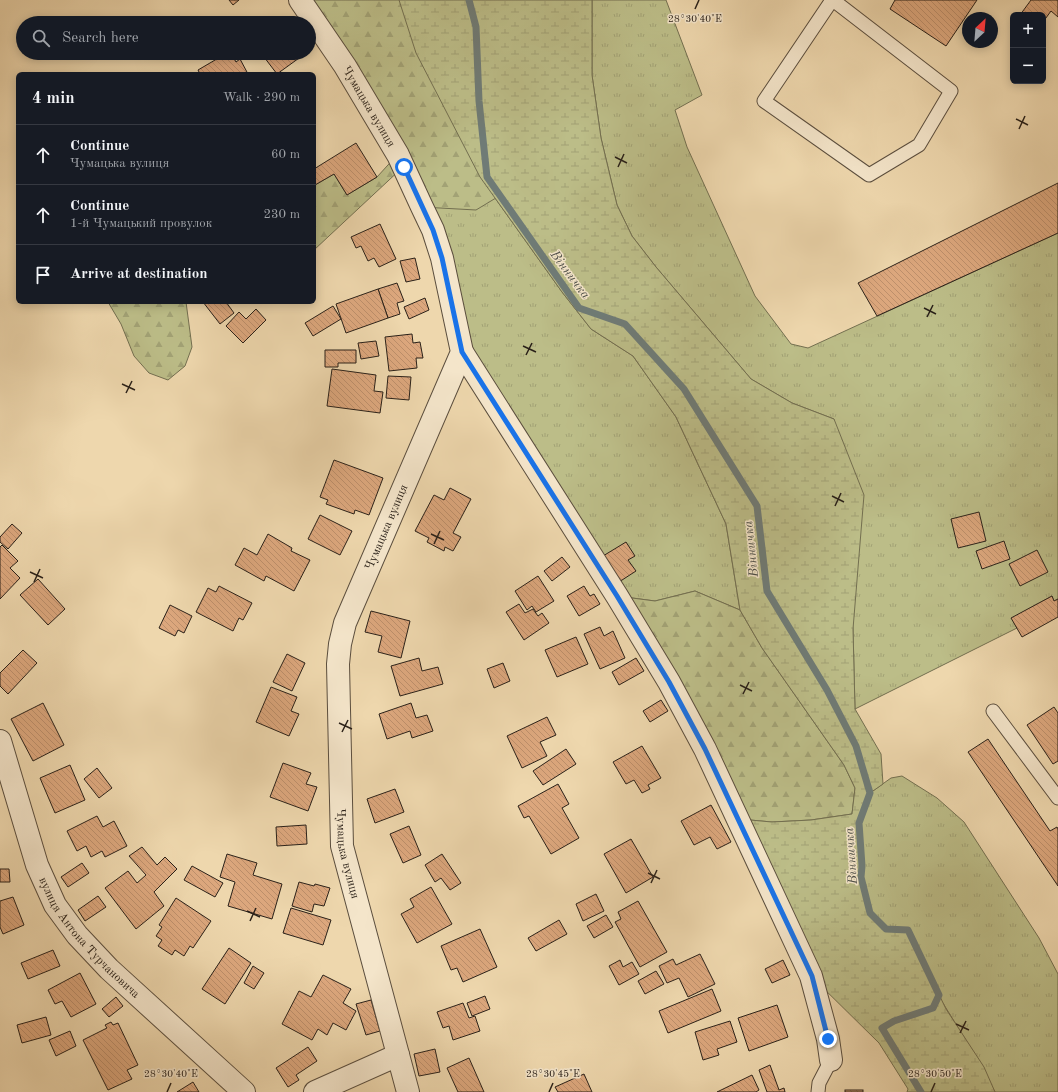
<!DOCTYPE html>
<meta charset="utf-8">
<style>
:root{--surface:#171b24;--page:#20242c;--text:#f1f3f6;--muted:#9ea1a6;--line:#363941}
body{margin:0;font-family:"Old Standard TT",serif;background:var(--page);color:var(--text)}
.controls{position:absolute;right:12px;top:12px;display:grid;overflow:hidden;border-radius:6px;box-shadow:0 2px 10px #0003}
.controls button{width:36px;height:36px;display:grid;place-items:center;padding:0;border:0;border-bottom:1px solid var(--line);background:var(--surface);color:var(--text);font:20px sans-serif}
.compass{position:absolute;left:962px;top:12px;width:36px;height:36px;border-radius:50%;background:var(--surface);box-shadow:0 2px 10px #0003;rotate:26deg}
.stop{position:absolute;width:12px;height:12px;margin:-9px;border:3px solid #1a73e8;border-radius:50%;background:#fff}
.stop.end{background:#1a73e8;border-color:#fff;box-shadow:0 1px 4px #0008}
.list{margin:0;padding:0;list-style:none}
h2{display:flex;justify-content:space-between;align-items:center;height:52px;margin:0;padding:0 16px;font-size:17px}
h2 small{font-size:13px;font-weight:400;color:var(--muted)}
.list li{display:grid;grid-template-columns:26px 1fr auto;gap:12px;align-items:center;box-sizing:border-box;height:60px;padding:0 16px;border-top:1px solid var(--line)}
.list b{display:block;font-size:15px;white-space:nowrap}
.list p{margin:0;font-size:13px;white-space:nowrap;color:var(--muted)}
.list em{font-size:13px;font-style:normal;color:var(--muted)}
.icon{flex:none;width:22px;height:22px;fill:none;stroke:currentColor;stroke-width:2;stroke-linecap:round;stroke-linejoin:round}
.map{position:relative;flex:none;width:1058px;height:1092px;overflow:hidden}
.search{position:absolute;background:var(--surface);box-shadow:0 2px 10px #0003;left:16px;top:16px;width:300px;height:44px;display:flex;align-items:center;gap:10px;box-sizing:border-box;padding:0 14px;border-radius:22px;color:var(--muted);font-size:15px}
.panel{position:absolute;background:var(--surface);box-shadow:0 2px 10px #0003;left:16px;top:72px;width:300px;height:232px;border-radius:6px}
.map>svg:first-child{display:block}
.grass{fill:url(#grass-tufts);stroke:#736f50}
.forest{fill:url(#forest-firs);stroke:#736f50}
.wetland{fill:url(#wetland-marsh);stroke:#736f50}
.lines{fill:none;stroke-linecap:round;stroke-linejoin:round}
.stream{stroke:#6f7b76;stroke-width:7}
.building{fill:url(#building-back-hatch);stroke:#2a2119}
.lane-casing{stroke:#5b4e3e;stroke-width:15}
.street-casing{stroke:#5b4e3e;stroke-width:24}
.lane{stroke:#f4e5ca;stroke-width:13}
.street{stroke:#f4e5ca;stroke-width:22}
.route{stroke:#1a73e8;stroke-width:5}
.ticks{fill:none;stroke:#2a2119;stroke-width:1.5}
.labels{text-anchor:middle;stroke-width:3;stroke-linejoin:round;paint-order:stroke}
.street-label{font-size:12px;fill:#2a2119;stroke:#f4e5ca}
.water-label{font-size:13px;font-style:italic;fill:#4c4e48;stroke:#f4e5ca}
.ticks-label{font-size:10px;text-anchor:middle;fill:#2a2119;stroke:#f4e5ca;stroke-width:3;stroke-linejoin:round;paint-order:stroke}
</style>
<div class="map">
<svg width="1058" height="1092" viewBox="0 0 1058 1092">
<defs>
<pattern id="grass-tufts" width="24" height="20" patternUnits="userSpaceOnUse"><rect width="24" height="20" fill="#bcbd88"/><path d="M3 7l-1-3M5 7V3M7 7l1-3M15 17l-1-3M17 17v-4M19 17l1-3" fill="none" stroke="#a2a275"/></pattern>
<pattern id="forest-firs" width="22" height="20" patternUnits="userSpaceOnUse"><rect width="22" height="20" fill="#bcbd88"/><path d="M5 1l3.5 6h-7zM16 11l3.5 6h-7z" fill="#a2a275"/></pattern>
<pattern id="wetland-marsh" width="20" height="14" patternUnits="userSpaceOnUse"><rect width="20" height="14" fill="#bcbd88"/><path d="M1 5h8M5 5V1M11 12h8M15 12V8" fill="none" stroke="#a2a275"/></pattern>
<pattern id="building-back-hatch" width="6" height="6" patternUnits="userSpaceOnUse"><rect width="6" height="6" fill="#dca77d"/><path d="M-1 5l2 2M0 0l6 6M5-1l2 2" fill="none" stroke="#bd8f6b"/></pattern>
</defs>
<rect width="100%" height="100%" fill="#eed7ad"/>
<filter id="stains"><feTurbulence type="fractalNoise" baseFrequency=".005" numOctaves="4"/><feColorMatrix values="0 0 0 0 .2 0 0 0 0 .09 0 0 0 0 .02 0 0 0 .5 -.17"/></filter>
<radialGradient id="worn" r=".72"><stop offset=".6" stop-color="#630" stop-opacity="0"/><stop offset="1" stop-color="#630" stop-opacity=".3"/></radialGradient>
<g class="grass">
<polygon points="592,0 666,0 702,95 675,110 687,147 755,296 791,344 808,348 1058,233 1058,599 1054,601 1052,596 1012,618 1017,628 855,709 853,629 834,419 792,403 751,379 656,267 632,236 617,205 601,138 592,75"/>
<polygon points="480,177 562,292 591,329 633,356 676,417 726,524 740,610 695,591 655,601 617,596 462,352 422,207"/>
<polygon points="902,776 937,798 964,822 1039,938 1058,974 1058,1092 995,1092 972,1050 941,1000 886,929 870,913 861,877 862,866 859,823 870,793 891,778"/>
</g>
<g class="forest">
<polygon points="300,0 503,0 539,172 476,210 422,207 403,167 314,250 314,184 315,185 334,174 347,195 377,177 398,154"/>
<polygon points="108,302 186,302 192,347 185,366 168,380 149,373 134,356 121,324"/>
<polygon points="695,591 740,610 762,648 844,765 855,788 852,814 811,820 772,822 739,819 617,596 655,601"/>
</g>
<polygon class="wetland" points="399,0 592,0 592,75 601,138 617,205 632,236 656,267 751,379 792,403 834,419 864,495 853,629 855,709 881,754 883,784 870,793 859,823 861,877 870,913 886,929 908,930 946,1009 984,1067 995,1092 907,1092 908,1089 879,1043 811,976 739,819 772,822 811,820 852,814 855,788 844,765 762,648 740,610 726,524 676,417 633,356 591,329 562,292 480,177 416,53"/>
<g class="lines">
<polyline class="stream" points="469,0 476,27 479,101 487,177 579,308 625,324 684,389 757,506 767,591 827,690 856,746 870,793 859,823 862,866 861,877 870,913 886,929 908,930 939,995 933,1008 894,1021 882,1028 921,1092"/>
</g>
<g class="building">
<polygon points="229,0 239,0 233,5"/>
<polygon points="895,0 977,0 946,46 890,9"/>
<polygon points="1031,0 1058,0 1058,17 1051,11 1043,22 1043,15 1020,15"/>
<polygon points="227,53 231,53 236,62 240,59 248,74 200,74 198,70"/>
<polygon points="261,53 306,53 277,74"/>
<polygon points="356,143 377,177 347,195 334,174 315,185 314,169"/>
<polygon points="1058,183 1058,233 877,316 858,283"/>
<polygon points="380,224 396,259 379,267 374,258 368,261 361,246 356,248 351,237"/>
<polygon points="415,258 420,279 406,282 400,261"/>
<polygon points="397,283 404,301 397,303 400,314 388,318 378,289"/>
<polygon points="378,289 388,318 346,333 336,304"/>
<polygon points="425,298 429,310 409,319 404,307"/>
<polygon points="203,302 226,302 234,313 220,324"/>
<polygon points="333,306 341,319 313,336 305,323"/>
<polygon points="256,309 266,320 243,343 226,326 239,312 246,319"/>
<polygon points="412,334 413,343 420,342 423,358 416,358 417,368 389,371 385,337"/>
<polygon points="376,341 379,356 361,359 358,343"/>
<polygon points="325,350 356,350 356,363 338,363 338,367 325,367"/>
<polygon points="332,369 376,375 374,391 383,392 380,413 327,406"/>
<polygon points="388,376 411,377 409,400 386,398"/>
<polygon points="334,460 383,478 369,515 355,510 354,514 326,504 328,500 320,497"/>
<polygon points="450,488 471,499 453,533 461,537 453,551 445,547 444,551 427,542 429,538 415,531 434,495 444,500"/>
<polygon points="979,512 986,541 958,548 951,519"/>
<polygon points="320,515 352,531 340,555 308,539"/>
<polygon points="12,524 22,533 8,549 0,542 0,537"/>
<polygon points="268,534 292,548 291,551 310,560 294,591 266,576 264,581 235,565 244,548 257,555"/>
<polygon points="1004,541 1010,559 982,569 976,551"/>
<polygon points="626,542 635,556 628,560 636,571 619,582 603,556"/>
<polygon points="2,545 18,561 10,568 20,578 0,599 0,547"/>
<polygon points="1037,550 1048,572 1020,586 1009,564"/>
<polygon points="562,557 570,567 552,581 544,571"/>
<polygon points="538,576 554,601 536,612 532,606 527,610 515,591"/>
<polygon points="38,579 65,609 48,625 20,595"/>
<polygon points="219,586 252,603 243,620 239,618 233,631 196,612 208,588 216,592"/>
<polygon points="584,586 590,596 594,594 600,604 579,616 567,596"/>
<polygon points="1052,596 1054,601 1058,599 1058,617 1022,637 1011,618"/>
<polygon points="519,604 525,613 533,609 538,616 542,613 549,623 524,640 506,612"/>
<polygon points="170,605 192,616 184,633 178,630 175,636 159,628"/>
<polygon points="371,611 410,621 401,658 378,652 382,636 365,632"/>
<polygon points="600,627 604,636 613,631 625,658 600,669 584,634"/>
<polygon points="576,637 588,664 557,677 545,650"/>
<polygon points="23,650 37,663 8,694 0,686 0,673"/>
<polygon points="287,654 305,663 292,691 273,682"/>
<polygon points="419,658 422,671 438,667 443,684 400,696 391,666"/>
<polygon points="636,658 644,671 619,685 612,672"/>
<polygon points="503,663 510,681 494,688 487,669"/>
<polygon points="271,687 297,697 291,711 299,714 289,736 256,722"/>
<polygon points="661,700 668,711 650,722 643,711"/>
<polygon points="43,703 64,745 33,761 11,719"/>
<polygon points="411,703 416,718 427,715 433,731 412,738 410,731 387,739 379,714"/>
<polygon points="1054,707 1058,713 1058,761 1053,764 1027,725"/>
<polygon points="547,717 556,735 540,742 547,756 522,768 507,736"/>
<polygon points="988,739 1050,831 1057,827 1058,829 1058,886 968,752"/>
<polygon points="642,746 661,778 648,785 650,789 642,793 634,780 626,784 613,762"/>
<polygon points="566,749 576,764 543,785 533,771"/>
<polygon points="283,763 311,773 306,784 317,787 308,811 270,797"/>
<polygon points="70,765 85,800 55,813 40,778"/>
<polygon points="97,768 112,788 99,798 84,779"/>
<polygon points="558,784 569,804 562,808 579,838 551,854 529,816 524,818 518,806"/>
<polygon points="395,789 404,812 375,823 367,799"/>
<polygon points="711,805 731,842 717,849 710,837 694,845 681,821"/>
<polygon points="97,816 103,827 114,821 127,846 105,857 102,851 91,857 86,846 77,851 67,831"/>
<polygon points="306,825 307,844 277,846 276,827"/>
<polygon points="409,826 421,855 403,863 390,834"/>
<polygon points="631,839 653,877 626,893 604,854"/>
<polygon points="142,847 157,865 165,857 177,869 154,892 164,906 136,929 105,888 128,871 137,883 146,875 129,856"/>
<polygon points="227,854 257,863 253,875 282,884 272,919 228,906 235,882 220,877"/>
<polygon points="442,854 461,883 450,890 441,878 435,882 425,865"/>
<polygon points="82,863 89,873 68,887 61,877"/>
<polygon points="192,866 223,883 215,897 184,880"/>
<polygon points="0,869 9,869 10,882 0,882"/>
<polygon points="299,882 314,886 315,884 330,888 324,906 314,904 312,912 292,906"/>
<polygon points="431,887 452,924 417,943 401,914 414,907 410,899"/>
<polygon points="596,894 604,911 583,921 576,904"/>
<polygon points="98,896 106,907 85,921 78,910"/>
<polygon points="13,897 24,925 3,934 0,927 0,901"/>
<polygon points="176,898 211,921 193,948 190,946 184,956 175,950 172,955 158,946 162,940 156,936 162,927 159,925"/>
<polygon points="638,901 667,952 640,967 615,922 621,919 618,912"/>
<polygon points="291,908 331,920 323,945 283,933"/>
<polygon points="606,915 613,927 594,938 587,926"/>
<polygon points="559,920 567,934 536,951 528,938"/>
<polygon points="480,929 497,967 463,982 457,968 451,970 441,946"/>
<polygon points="229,948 251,963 225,1004 202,989"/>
<polygon points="53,950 60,966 28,979 21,963"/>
<polygon points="700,954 715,984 688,997 679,978 667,983 659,966 673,959 676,965"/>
<polygon points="620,960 623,967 632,962 639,974 619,985 609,966"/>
<polygon points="783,960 790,975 772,983 765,969"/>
<polygon points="253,966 264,973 254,989 244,983"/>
<polygon points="656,971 664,984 645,994 638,981"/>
<polygon points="80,973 96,1004 71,1017 62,1001 55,1004 48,990"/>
<polygon points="323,975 351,989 343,1003 356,1011 346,1030 333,1023 327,1035 318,1029 312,1040 282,1024 299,991 311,997"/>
<polygon points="712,989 721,1011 668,1033 659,1011"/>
<polygon points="485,996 490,1009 472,1016 467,1003"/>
<polygon points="116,997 123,1006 109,1017 102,1009"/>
<polygon points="371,1000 380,1031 366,1035 356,1004"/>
<polygon points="463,1003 469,1018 475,1016 480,1031 453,1040 449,1026 443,1028 437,1012"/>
<polygon points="777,1005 788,1037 749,1051 738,1018"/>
<polygon points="46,1017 51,1035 22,1043 17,1025"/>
<polygon points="730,1021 737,1042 717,1049 719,1055 703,1060 695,1032"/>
<polygon points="111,1022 113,1025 118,1023 138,1065 127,1070 132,1079 108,1090 83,1040 107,1028 105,1025"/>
<polygon points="70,1031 76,1046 56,1056 49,1040"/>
<polygon points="308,1047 317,1061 296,1075 299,1080 288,1087 276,1068"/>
<polygon points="435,1049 440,1072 419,1076 414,1054"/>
<polygon points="469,1058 484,1092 458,1092 447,1068"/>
<polygon points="770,1065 779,1090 784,1088 785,1092 767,1092 759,1070"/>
<polygon points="584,1074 592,1092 558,1092 555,1087"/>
<polygon points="752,1075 759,1090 756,1092 717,1092"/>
<polygon points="193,1082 199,1092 177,1092"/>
<rect x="845" y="1090" width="18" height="2"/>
</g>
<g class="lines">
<g class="lane-casing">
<g id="lane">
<polyline points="832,0 764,101 869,175 919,145 951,91 833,0"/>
<polyline points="993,711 1058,798"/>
<polyline points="818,1092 819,1083 831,1060"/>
</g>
</g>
<g class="street-casing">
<g id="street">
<path id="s1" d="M300,0L345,66L398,155L422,207L433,230L442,258L462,352L345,623L340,644L338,664L342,846L408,1092"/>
<polyline points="462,352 617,596 669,682 705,749 811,976 828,1039 831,1060"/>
<path id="s2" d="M0,741L37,865L55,905L77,935L109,969L244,1092"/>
<polyline points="315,1092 398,1055"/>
</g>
</g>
<use href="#lane" class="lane"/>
<use href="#street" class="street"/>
</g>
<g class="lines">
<polyline class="route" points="404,167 433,230 442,258 462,352 617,596 669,682 705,749 812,976 828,1039"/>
</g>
<path class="ticks" d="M695,9L699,0M1016,119L1028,125M1019,129L1025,116M615,157L627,163M618,167L624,154M924,308L936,314M927,317L933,305M523,346L536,352M526,355L532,343M122,384L135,390M126,393L132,381M832,496L844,502M835,506L841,493M431,534L444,540M434,544L440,531M30,572L43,578M34,582L40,569M740,685L752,691M743,694L749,682M339,723L352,729M342,732L348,720M648,873L660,879M651,883L657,870M247,911L260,917M250,921L256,908M956,1024L969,1030M960,1033L966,1021M167,1092L171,1083M549,1092L553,1083M931,1092L935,1083"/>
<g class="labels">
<g class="street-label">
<text dy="4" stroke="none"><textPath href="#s1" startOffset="127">Чумацька вулиця</textPath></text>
<text transform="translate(386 527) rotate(-67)" y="4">Чумацька вулиця</text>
<text dy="4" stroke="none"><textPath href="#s1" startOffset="919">Чумацька вулиця</textPath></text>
<text dy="4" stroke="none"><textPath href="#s2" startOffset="220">вулиця Антона Турчановича</textPath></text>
</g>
<g class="water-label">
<text transform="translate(571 274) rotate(53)" y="5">Вінничка</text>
<text transform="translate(750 549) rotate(-96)" y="5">Вінничка</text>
<text transform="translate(850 856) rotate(-94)" y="5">Вінничка</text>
</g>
</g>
<g class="ticks-label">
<text x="695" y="22">28°30'40"E</text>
<text x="171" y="1077">28°30'40"E</text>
<text x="553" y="1077">28°30'45"E</text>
<text x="935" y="1077">28°30'50"E</text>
</g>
<rect width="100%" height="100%" filter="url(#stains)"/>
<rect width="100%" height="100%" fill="url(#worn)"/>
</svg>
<div class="controls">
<button>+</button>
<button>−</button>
</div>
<svg class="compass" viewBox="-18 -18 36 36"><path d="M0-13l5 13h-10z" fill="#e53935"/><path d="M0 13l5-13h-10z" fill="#9ea1a6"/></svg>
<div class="stop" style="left:404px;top:167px"></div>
<div class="stop end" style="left:828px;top:1039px"></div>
<div class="search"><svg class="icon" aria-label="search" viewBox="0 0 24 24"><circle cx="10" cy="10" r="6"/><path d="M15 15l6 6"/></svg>Search here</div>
<section class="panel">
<h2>4 min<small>Walk · 290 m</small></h2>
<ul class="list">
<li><svg class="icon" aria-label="ahead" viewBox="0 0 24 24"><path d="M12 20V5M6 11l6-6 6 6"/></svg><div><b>Continue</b><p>Чумацька вулиця</p></div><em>60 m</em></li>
<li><svg class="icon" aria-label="ahead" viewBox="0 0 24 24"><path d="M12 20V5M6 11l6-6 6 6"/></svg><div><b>Continue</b><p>1-й Чумацький провулок</p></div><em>230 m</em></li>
<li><svg class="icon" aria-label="arrive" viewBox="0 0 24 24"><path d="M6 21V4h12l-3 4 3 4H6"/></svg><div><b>Arrive at destination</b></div></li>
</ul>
</section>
</div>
